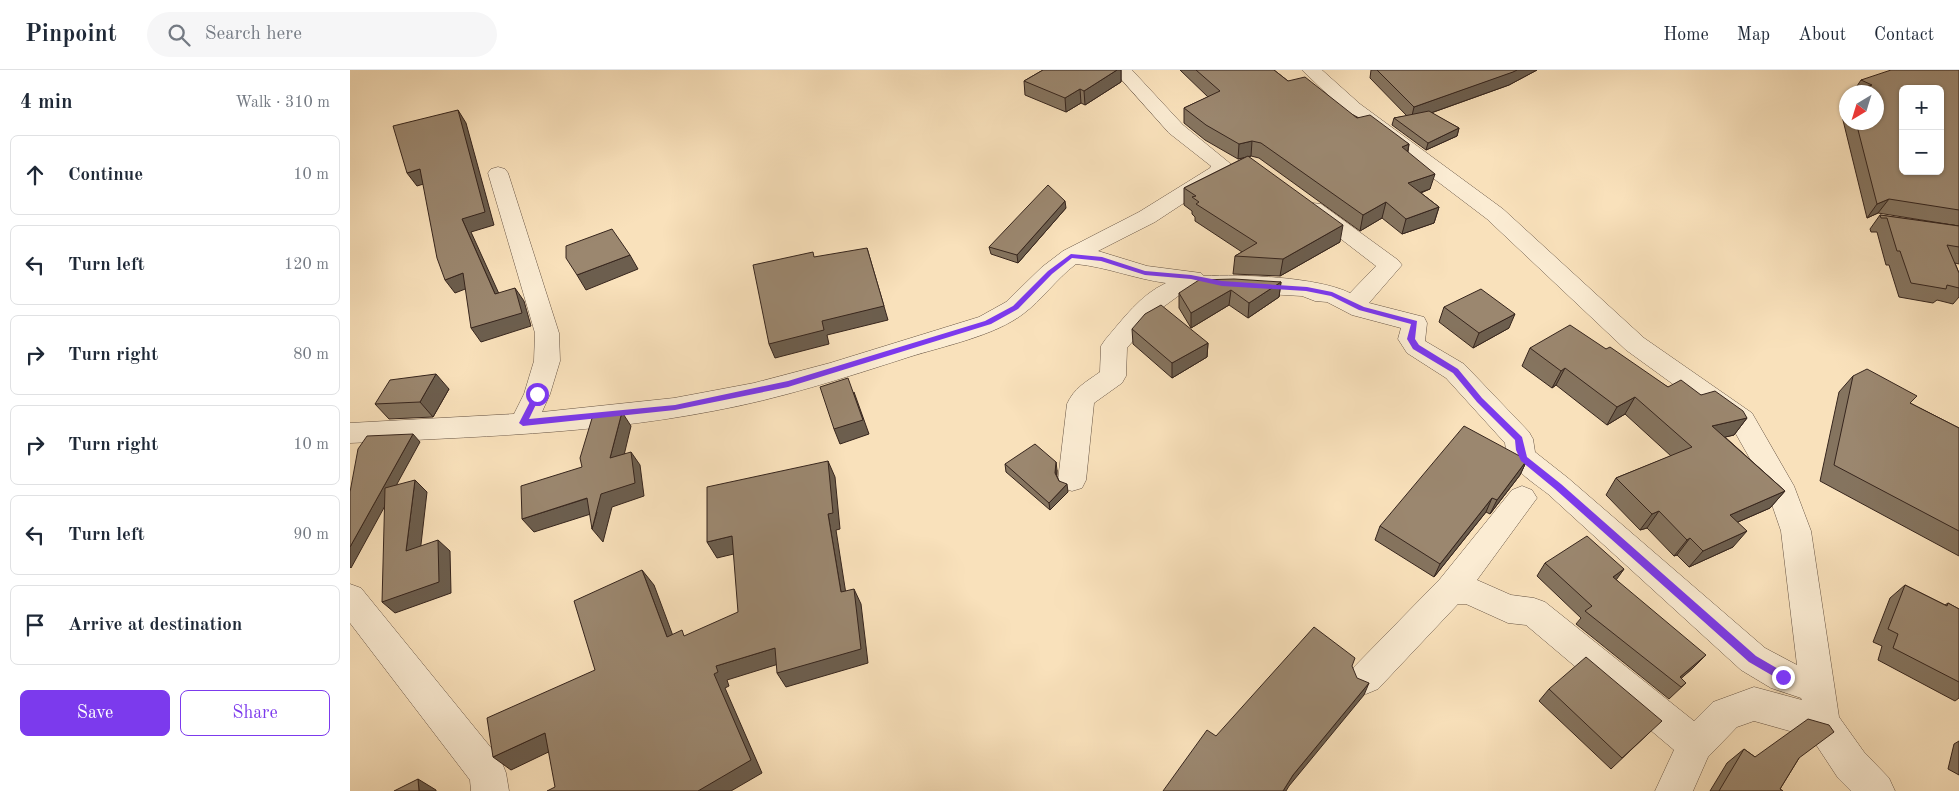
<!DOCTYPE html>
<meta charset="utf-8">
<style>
:root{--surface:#fff;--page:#f6f6f7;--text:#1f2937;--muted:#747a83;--line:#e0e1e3;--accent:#7c3aed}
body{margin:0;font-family:"Old Standard TT",serif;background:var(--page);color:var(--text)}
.controls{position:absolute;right:15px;top:15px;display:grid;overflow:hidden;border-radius:8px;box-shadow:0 1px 4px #0004}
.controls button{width:45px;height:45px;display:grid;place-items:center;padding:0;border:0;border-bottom:1px solid var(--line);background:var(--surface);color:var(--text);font:25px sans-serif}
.compass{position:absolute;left:1489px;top:15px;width:45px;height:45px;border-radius:50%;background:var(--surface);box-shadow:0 1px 4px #0004;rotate:218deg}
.stop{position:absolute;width:15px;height:15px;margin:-11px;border:4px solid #7c3aed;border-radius:50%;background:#fff}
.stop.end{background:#7c3aed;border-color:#fff;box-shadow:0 1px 5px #0008}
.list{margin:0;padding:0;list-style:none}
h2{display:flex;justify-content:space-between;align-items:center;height:65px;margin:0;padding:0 20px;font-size:21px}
h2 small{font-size:16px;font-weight:400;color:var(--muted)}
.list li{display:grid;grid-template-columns:32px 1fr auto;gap:15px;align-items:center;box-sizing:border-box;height:80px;margin:0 10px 10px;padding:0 10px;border:1px solid var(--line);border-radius:8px}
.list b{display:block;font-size:19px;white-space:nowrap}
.list em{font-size:16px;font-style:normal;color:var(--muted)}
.actions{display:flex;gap:10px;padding:15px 20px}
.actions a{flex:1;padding:11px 0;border:1px solid var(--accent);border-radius:8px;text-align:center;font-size:18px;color:var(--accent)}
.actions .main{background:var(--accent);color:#fff}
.icon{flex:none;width:28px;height:28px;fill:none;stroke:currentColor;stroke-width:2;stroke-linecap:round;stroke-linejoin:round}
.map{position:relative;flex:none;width:1609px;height:721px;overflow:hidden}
header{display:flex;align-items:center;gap:30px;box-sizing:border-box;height:70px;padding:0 25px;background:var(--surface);border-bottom:1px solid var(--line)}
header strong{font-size:24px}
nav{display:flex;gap:28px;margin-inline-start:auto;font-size:18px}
.search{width:350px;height:45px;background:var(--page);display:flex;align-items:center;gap:12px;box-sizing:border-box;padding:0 18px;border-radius:28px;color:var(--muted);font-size:19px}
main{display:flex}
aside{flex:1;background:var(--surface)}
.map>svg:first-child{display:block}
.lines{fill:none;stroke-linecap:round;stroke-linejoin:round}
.minor-casing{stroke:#675444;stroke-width:1}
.minor{fill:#fbecd3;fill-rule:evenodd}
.wall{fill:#85745f;stroke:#36251d}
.shaded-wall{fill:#6c5e4e;stroke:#36251d}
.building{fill:#9b876f;stroke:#36251d;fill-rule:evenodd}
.route{fill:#7c3aed}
</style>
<header>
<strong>Pinpoint</strong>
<div class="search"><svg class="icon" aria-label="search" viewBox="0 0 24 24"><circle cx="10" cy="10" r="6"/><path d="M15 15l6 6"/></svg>Search here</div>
<nav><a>Home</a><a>Map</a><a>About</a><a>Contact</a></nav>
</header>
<main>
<aside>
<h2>4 min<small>Walk · 310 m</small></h2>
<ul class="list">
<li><svg class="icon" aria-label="ahead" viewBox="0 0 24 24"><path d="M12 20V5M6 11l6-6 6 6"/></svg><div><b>Continue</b></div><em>10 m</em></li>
<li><svg class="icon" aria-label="left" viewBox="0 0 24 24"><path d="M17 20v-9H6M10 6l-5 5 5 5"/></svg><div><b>Turn left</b></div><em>120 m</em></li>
<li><svg class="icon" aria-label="right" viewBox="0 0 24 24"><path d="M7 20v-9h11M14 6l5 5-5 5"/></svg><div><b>Turn right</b></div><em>80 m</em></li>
<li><svg class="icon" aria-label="right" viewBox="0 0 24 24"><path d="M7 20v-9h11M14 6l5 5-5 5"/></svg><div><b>Turn right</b></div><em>10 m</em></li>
<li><svg class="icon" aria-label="left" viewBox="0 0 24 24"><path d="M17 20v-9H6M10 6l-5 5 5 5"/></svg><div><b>Turn left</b></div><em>90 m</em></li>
<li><svg class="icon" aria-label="arrive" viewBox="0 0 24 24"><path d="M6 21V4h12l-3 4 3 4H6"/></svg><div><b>Arrive at destination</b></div></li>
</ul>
<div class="actions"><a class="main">Save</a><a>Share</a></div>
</aside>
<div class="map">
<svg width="1609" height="721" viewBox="0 0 1609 721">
<rect width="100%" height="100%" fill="#f9e1bb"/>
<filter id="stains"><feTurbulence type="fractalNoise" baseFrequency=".004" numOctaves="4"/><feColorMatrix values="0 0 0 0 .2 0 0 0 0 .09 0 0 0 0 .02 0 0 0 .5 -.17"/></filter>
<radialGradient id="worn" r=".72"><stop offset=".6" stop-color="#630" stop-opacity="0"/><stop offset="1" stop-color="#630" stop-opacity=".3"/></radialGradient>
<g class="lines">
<g class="minor-casing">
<g id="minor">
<path d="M763,0H782L833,55L882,95L875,106L805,152L748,181L797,196L851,203L854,206C891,204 968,207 1000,223L1026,196L952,139L955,134L963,133L971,134L1048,190L1052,195L1019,233L1074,247L1077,253L1075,271L1114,294L1179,362L1183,369L1185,382L1218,408L1415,578L1447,595L1431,461L1416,417L1382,357L1276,280L1137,149L996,42L952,0H972L1010,34L1153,139L1294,268L1402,343L1444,416L1461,461L1489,647L1514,682L1539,708L1545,721H1501L1488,708L1461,667L1404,651L1387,657L1358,687L1343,721H1305L1324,680L1176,555L1158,553L1116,534H1108L1028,619L1016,624L1004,619L999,608L1004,597L1090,509L1162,420L1172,416L1182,420L1187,428L1127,510L1161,525L1184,528L1195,532L1344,651L1363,632L1404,617L1452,630L1451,628L1421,618L1391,600L1198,424C1180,410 1157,397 1155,373L1096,308L1057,283L1048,269L1051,258L1002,245L977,232L965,231L952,226L883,222L831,224L809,240L777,278L776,306L772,313L744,333L736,410L732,418L722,421L712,418L708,410L717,334C724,318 736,312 750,302L751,276L755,270C773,249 790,225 816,213C785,209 757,197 726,194C706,209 692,230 673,244C644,266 594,276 559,287C494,308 429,329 363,341C244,364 121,367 0,373V353L164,344L174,324L184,291L185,263L138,103L141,99L148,97L155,99L158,103L209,263L210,291L200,324L192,342L324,328L404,313L480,293L629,247L656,232L692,197L713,181L789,142L860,98L861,96L819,63Z"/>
<polygon points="0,514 11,518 151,690 156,703 159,721 121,721 120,710 0,553"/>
</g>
</g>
<use href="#minor" class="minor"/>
</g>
<g class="wall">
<polygon points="693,0 771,0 771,12 735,35 731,33 716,42 675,25 674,11"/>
<polygon points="830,0 924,0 938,11 1059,74 1058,82 1080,119 1071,123 1089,137 1084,153 1052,164 1032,148 1010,161 909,88 901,86 899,87 990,172 930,206 883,204 885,186 892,182 845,151 845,147 842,144 842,141 834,135 834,118 896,87 888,89 855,70 834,53 834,38 858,27"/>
<polygon points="1021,0 1187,0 1159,15 1081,43 1109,58 1107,66 1076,80 1042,55 1044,48 1057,46 1020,8"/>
<polygon points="1609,0 1609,156 1528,143 1517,148 1490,38 1496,28 1496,52 1526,52 1503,22 1511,10"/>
<polygon points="716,138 668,193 641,184 639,177"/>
<polygon points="1530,145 1609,156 1609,194 1605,193 1609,203 1609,227 1603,234 1587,230 1583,233 1549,227 1539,195 1536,195 1527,162 1521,162 1520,159"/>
<polygon points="931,212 929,227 898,248 879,235 841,258 829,238 829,223"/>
<polygon points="1094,237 1159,258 1123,278 1089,252"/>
<polygon points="782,259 858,273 857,287 822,308 783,274"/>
<polygon points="1180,278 1256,279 1318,317 1351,325 1397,348 1384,365 1375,367 1435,421 1420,438 1388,452 1383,477 1339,497 1327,485 1324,486 1297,458 1290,460 1256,425 1266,408 1321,386 1275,344 1257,355 1206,315 1202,318 1172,296"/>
<polygon points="1503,306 1560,333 1609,358 1609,486 1470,411 1489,322"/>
<polygon points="99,319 83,347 39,349 25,334"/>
<polygon points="1177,390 1170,405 1140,444 1136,442 1084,507 1025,470 1030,456"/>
<polygon points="655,394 707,400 707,406 709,411 718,422 700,440 656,402"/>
<polygon points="1195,493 1274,499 1266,509 1343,598 1331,608 1336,613 1319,629 1226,554 1231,548 1187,506"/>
<polygon points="1555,515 1595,535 1598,533 1609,539 1609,628 1605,631 1528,590 1532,576 1523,572 1540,528"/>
<polygon points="1199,619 1300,662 1261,699 1189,631"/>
<polygon points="1609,671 1609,705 1598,699 1604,674"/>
<polygon points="1394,679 1405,687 1449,688 1430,719 1433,721 1360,721 1377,693"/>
</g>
<g class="shaded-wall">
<polygon points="767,0 771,0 771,12 735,35 734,21"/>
<polygon points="1167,0 1187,0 1159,15 1061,50 1064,37"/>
<polygon points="730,19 731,33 716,42 715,28"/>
<polygon points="108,40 116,53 144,155 121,162 155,237 145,224 112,149"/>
<polygon points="1109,58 1107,66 1076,80 1078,73"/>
<polygon points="902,71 901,86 888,89 889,74"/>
<polygon points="1059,74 1056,90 1052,77"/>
<polygon points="70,99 80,112 67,116 57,103"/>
<polygon points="1085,104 1080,119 1054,128 1058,113"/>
<polygon points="1539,129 1528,143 1517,148 1527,134"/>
<polygon points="715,131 716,138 668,193 667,185"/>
<polygon points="1036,132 1032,148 1010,161 1013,145"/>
<polygon points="1089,137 1084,153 1052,164 1056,149"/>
<polygon points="993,155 990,172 930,206 933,189"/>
<polygon points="517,178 538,250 477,265 479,274 425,288 419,274 472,251"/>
<polygon points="280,185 288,199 236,220 227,205"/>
<polygon points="113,203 123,216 105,223 95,210"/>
<polygon points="931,212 929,227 898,248 899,233"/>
<polygon points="165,218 174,231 181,256 131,272 121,258"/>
<polygon points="881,220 879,235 841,258 841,243"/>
<polygon points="1165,244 1159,258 1123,278 1129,263"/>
<polygon points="858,273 857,287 822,308 822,293"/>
<polygon points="1215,298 1206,315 1202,318 1211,301"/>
<polygon points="86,304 99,319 83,347 70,332"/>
<polygon points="504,322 519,364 490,374 484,359"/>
<polygon points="1285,327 1275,344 1257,355 1267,337"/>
<polygon points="272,342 281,356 270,402 260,388"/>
<polygon points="1397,348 1384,365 1350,373 1362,356"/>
<polygon points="63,364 70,372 1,498 0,497 0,477"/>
<polygon points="281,382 290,395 294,426 262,437 253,472 242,459 247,442 184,462 172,449 251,424"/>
<polygon points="1177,390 1170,405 1140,444 1147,430"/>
<polygon points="478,391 485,407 490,459 486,460 498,537 491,522 478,444"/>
<polygon points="706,392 707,400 706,411 705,403"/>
<polygon points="65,410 77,422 69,492 56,481"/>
<polygon points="717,414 718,422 700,440 699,433"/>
<polygon points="1435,421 1420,438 1367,461 1380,445"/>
<polygon points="1142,428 1136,442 1084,507 1090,494"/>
<polygon points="1309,441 1297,458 1290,460 1302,444"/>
<polygon points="1397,461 1383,477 1339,497 1353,481"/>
<polygon points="382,466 392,482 367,488 357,472"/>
<polygon points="1340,468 1327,485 1324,486 1337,470"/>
<polygon points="88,470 100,481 101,523 45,543 32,532"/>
<polygon points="1274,499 1264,513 1263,507"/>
<polygon points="292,500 304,515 329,582 317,567"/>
<polygon points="504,519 511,534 518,593 436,617 427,603"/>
<polygon points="425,578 435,592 377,610 379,616 375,618 412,703 381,721 348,721 364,604 366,596"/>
<polygon points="1356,585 1343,598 1326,613 1330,607"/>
<polygon points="1019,613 1014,625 939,716 936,721 933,721 943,705"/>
<polygon points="195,663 211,676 161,700 143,687"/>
<polygon points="68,709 86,720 86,721 69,721"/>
</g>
<g class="building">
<polygon points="693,0 767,0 734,21 730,19 715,28 674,11"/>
<polygon points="846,0 924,0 938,11 955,7 1007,48 1020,45 1059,74 1052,77 1085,104 1058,113 1089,137 1056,149 1036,132 1013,145 911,73 902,71 889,74 856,55 834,38 870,21"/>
<polygon points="1027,0 1167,0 1163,2 1064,37"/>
<path d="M1541,0H1609V140L1539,129L1527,134L1506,52H1526V22H1503L1522,15L1511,10ZM1553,19H1590V101H1553Z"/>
<polygon points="108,40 135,142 112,149 145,224 165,218 172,243 121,258 113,203 95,210 87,188 70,99 57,103 43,56"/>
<polygon points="1079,41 1109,58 1078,73 1044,48"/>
<polygon points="898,86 993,155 933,189 885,186 907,173 846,134 849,132 842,127 846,126 834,118"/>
<polygon points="698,115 715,131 667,185 639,177"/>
<polygon points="1530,145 1609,156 1609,177 1597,175 1609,203 1609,218 1597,215 1596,219 1561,213 1550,181 1547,181 1537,148 1531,148"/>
<polygon points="262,159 280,185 227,205 216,188 216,176"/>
<polygon points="517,178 534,236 472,251 474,260 419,274 403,195 463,182 464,187"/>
<polygon points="884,209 931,212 899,233 881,220 841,243 829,223 849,210"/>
<polygon points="1131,219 1165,244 1129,263 1094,237"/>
<polygon points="811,235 858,273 822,293 782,259 795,244"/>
<polygon points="1220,255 1256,279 1260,277 1318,317 1331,310 1351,325 1365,321 1393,341 1397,348 1362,356 1435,421 1380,445 1397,461 1353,481 1340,468 1337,470 1309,441 1302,444 1266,408 1342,377 1285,327 1267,337 1215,298 1211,301 1180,278"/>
<polygon points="1517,299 1567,326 1560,333 1609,358 1609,461 1484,395 1503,306"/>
<polygon points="86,304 70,332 25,334 40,310"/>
<polygon points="498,308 513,350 484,359 470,317"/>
<polygon points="272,342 260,388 281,382 285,413 251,424 242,459 237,428 172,449 171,416 232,397 230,388 243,345"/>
<polygon points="1114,356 1177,390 1147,430 1142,428 1090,494 1030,456"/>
<polygon points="63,364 0,477 0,422 8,379 17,366"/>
<polygon points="685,374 706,392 705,403 709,411 717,414 699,433 655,394"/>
<polygon points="478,391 483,443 478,444 491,522 504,519 511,579 427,603 425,578 366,596 368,602 364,604 401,690 348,721 197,721 205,717 195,663 143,687 137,648 245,600 224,531 292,500 317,567 332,560 334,566 388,542 382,466 357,472 357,417"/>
<polygon points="65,410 56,481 88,470 89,512 32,532 35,418"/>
<polygon points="1237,466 1274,499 1263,507 1356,585 1330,607 1336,613 1331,617 1235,541 1242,536 1195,493"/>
<polygon points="1555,515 1597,536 1598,533 1609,539 1609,612 1543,578 1548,564 1538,559"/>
<polygon points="964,557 1005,588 1002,596 1007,608 1019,613 943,705 933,721 813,721 857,660 866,666"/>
<polygon points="1236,587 1312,651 1272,688 1199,619"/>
<polygon points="1458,649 1479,655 1484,662 1449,688 1430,719 1433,721 1369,721 1394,679 1405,687"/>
<polygon points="68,709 69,721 44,721"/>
</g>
<polygon class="route" points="721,184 752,187 795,201 841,205 872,211 957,217 982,222 1014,237 1067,251 1065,269 1069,275 1108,299 1132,328 1172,367 1177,387 1211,414 1406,586 1437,604 1437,610 1430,610 1399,592 1205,419 1171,391 1166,380 1165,370 1127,332 1103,303 1063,279 1057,269 1061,254 1009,240 981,226 956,221 872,216 841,209 795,205 751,191 722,188 702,204 668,239 641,254 438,317 325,340 173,356 169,353 185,322 187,321 191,324 179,349 325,335 438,311 635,251 663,236 698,201"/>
<rect width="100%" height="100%" filter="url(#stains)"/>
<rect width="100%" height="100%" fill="url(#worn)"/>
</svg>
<div class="controls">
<button>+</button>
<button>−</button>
</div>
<svg class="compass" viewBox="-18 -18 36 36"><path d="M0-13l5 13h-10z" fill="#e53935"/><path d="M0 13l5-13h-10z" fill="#747a83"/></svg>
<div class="stop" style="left:187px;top:324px"></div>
<div class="stop end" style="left:1433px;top:607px"></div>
</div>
</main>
